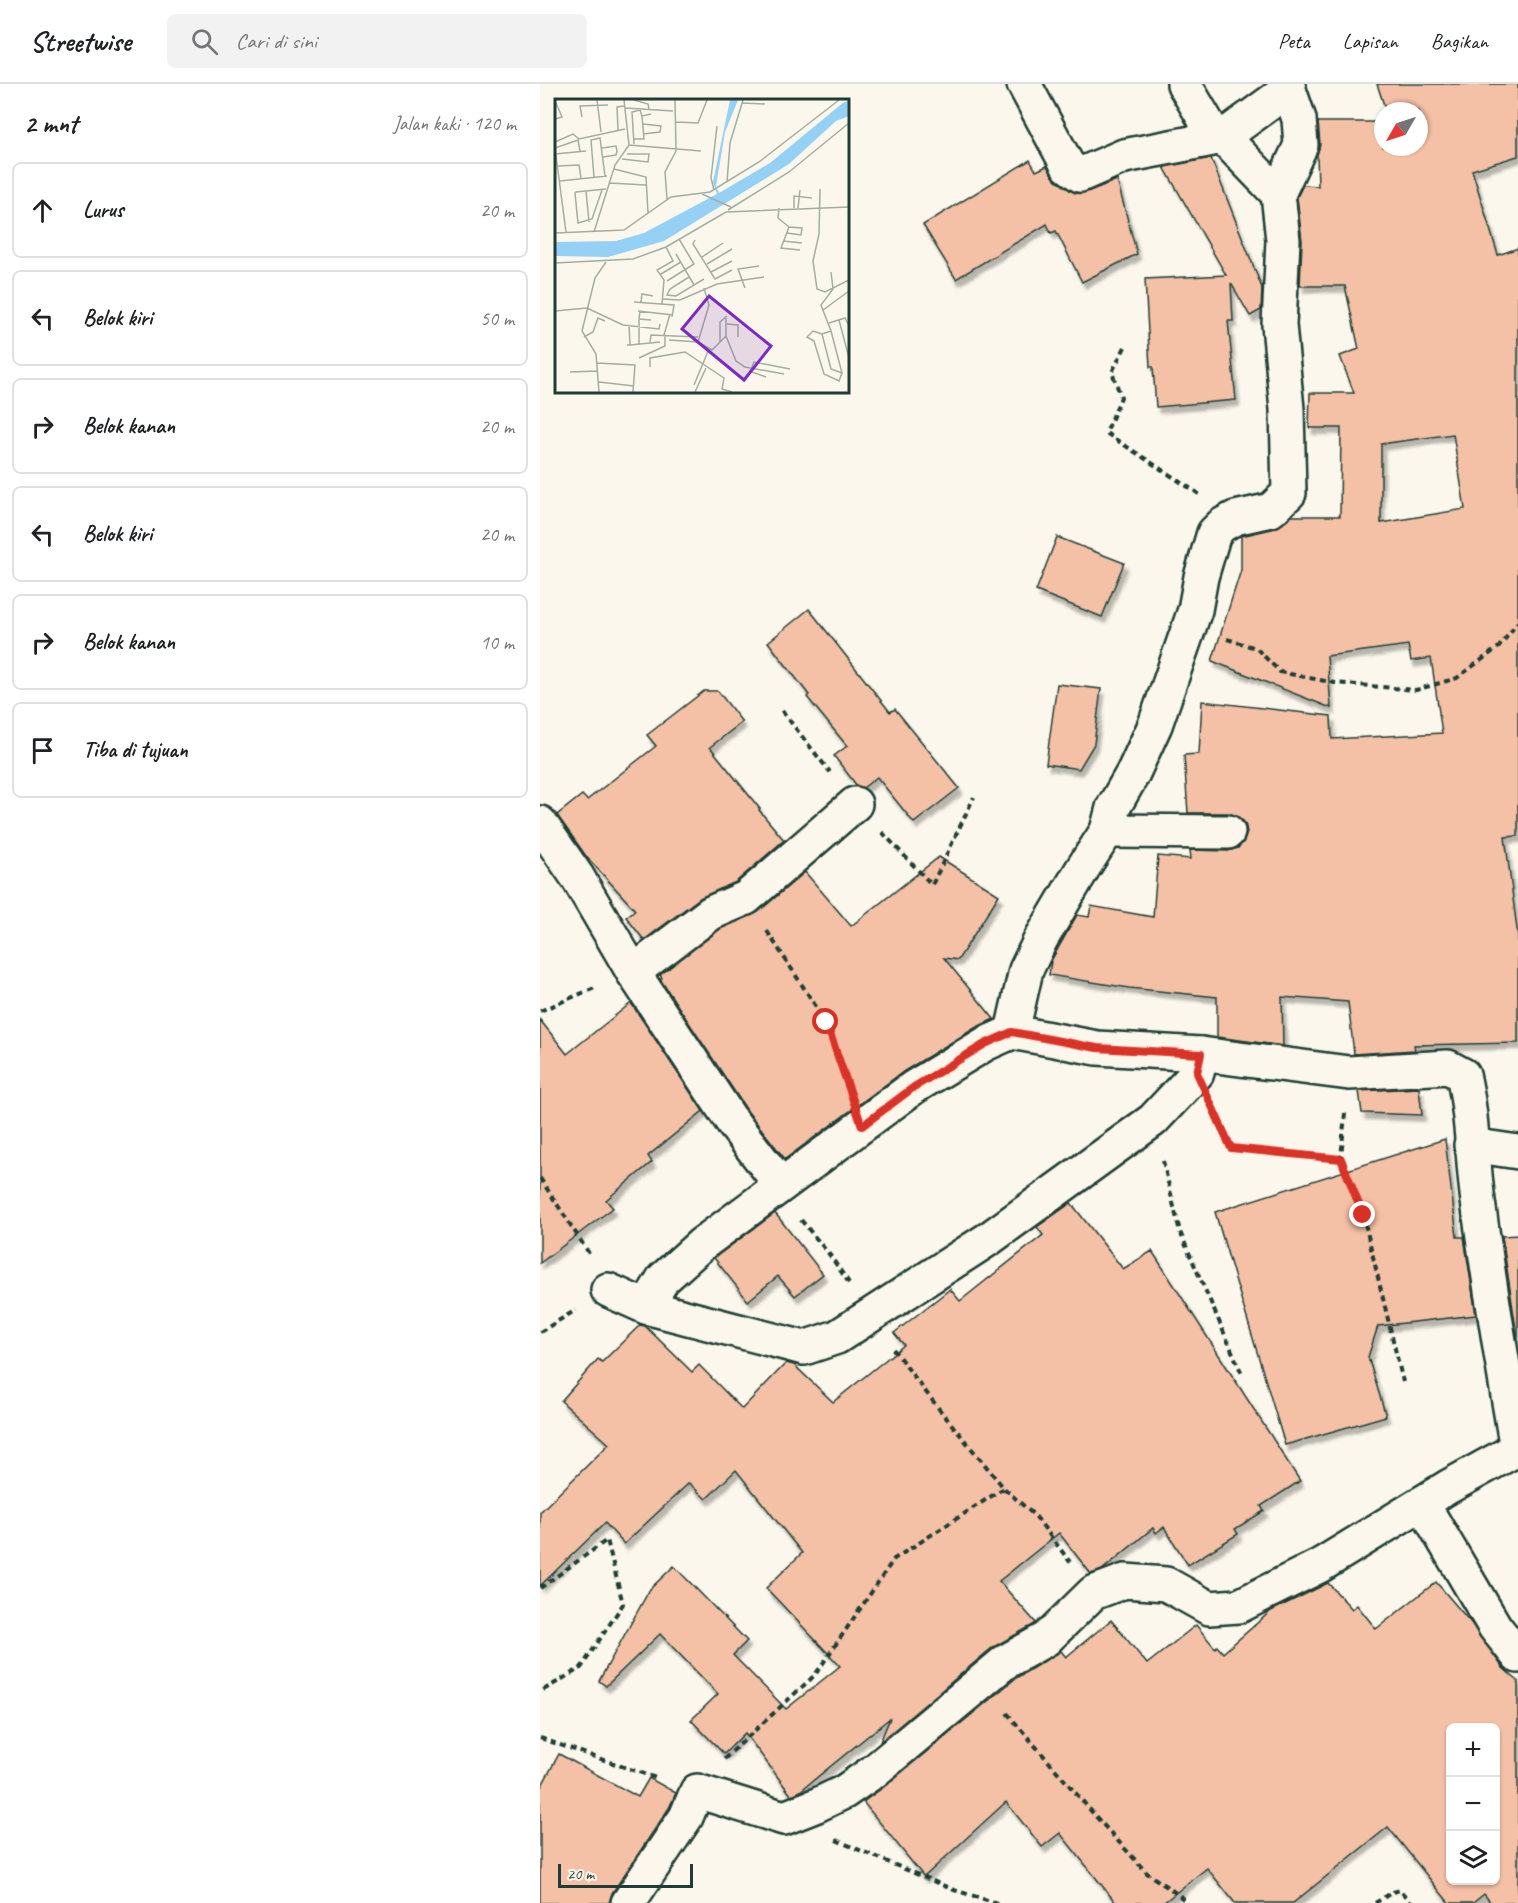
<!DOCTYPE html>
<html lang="id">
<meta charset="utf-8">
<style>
:root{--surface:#fff;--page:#f2f2f2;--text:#202124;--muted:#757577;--line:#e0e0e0}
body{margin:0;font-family:Caveat,sans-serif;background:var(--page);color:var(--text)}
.controls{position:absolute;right:18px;bottom:18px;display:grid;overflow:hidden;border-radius:9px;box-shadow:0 2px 4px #0004}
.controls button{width:54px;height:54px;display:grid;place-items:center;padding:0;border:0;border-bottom:2px solid var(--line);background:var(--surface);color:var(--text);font:30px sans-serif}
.compass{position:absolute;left:834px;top:18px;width:54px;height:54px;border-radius:50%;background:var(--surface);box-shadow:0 2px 4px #0004;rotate:231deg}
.scale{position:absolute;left:18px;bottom:15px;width:135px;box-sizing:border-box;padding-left:6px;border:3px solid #1f3d34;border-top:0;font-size:16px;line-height:21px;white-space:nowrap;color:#1f3d34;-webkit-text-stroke:4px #fbf7ec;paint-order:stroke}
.stop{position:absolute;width:18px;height:18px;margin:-14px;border:4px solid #d93025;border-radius:50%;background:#fff}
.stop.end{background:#d93025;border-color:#fff;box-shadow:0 2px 6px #0008}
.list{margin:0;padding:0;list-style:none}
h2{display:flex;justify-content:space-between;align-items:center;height:78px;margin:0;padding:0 24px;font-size:26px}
h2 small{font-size:20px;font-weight:400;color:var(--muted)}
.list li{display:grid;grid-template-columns:39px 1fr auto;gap:18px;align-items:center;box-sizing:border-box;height:96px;margin:0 12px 12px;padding:0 12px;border:2px solid var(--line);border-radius:9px}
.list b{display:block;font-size:22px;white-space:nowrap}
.list em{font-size:20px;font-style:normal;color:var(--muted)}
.icon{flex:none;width:33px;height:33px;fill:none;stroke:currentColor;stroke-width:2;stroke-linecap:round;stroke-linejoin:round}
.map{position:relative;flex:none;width:978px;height:1819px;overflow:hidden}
header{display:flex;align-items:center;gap:36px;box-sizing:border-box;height:84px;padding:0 30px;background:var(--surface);border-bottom:2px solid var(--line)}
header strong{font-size:28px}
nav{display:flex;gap:33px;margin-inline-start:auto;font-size:21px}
.search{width:420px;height:54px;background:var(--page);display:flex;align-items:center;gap:15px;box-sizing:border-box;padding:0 21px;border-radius:9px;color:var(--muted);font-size:22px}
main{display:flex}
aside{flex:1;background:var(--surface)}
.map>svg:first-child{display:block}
.building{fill:#f5c1a6;stroke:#1f3d34;stroke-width:1.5;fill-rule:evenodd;filter:url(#shadow)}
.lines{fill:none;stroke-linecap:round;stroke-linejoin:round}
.minor-casing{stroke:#1f3d34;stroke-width:38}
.path{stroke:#1f3d34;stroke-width:4;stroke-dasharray:6 4.5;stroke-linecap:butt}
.minor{stroke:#fbf7ec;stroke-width:33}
.route{stroke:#d93025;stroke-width:8}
.inset-road{fill:none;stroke:#a3ada2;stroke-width:1.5}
.view{fill:#7b2cbf;fill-opacity:0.15;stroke:#7b2cbf;stroke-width:3}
.inset-edge{fill:none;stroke:#1f3d34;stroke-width:3}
</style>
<header>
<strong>Streetwise</strong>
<div class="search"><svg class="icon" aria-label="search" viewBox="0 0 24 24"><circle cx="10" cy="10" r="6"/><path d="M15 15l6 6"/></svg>Cari di sini</div>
<nav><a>Peta</a><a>Lapisan</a><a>Bagikan</a></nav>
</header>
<main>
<aside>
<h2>2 mnt<small>Jalan kaki · 120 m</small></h2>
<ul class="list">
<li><svg class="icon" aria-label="ahead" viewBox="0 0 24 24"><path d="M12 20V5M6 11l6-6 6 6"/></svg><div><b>Lurus</b></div><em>20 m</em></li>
<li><svg class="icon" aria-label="left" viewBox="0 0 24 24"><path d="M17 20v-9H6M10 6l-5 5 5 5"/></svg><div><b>Belok kiri</b></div><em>50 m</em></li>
<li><svg class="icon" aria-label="right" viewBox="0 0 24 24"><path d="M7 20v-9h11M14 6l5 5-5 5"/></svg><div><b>Belok kanan</b></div><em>20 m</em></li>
<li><svg class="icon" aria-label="left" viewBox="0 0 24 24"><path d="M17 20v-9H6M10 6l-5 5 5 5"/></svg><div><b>Belok kiri</b></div><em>20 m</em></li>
<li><svg class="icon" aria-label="right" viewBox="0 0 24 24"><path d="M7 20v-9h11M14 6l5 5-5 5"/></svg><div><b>Belok kanan</b></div><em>10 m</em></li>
<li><svg class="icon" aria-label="arrive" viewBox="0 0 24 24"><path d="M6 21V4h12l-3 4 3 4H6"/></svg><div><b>Tiba di tujuan</b></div></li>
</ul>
</aside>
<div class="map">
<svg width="978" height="1819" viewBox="0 0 978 1819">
<defs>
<filter id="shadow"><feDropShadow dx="3.5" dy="6" stdDeviation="1.5" flood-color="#0004"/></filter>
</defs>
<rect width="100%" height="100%" fill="#fbf7ec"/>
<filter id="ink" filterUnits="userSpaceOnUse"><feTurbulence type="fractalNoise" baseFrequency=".0167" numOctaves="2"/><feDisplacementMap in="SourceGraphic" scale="12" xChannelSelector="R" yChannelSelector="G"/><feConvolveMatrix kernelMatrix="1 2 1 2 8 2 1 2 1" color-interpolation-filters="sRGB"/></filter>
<g filter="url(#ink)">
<g class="building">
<path d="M837,0H978V72L932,86L958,171L978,164V752L965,753L978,853V959L874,961L875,966L814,970L808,918L742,913L743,962L677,953V913L589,904L509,891L511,877L537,831L549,833L551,822L613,833L618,772L651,775L650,766L688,767L698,764L704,757L707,748L705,739L697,732L688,729H648L644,671L659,670L662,617L791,632L792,655L902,649L891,574L871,577L868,561L787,572L791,624L672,577L701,486V452L736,444L752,432H800L801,344H769L770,309H814L800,272L819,265L805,202H760L762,157L757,113L763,101L778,102L777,71L780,60L778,38H843V63H879V27H846ZM913,350L925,425L841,439V360Z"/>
<polygon points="671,74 722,204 721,226 710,232 691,199 693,237 688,237 696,316 616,323 613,283 610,283 605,195 686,191 624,83"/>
<polygon points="490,76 496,87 507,82 517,97 537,109 547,108 577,96 597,170 542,198 516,147 511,149 507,140 416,195 383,141"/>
<polygon points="517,453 584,479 562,533 496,507"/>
<polygon points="269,525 350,628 355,625 419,704 374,739 337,693 323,704 317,702 294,672 307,662 267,613 269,611 228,558"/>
<polygon points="517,600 561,605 554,660 539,685 506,680"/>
<polygon points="164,607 178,607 202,638 170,663 220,725 219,726 244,756 196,798 160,814 104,856 86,833 95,826 46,772 17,731 42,711 47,716 116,662 107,651"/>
<polygon points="399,773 459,811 418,876 404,874 454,935 435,944 364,987 245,1075 208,1028 120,895 122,894 120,891 180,845 218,828 265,788 311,842"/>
<polygon points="91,919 163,1027 108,1072 112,1078 66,1116 73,1124 0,1179 0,936 27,970"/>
<polygon points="879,1004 882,1031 822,1029 819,1007"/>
<polygon points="905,1055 917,1153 924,1153 936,1231 838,1242 828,1273 846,1332 745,1361 675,1128"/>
<polygon points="531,1119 583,1185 612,1167 760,1397 721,1422 724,1427 695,1445 698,1450 648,1481 624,1443 616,1449 613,1444 562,1486 551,1490 519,1449 459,1497 496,1539 495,1540 453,1563 340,1658 350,1634 259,1708 251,1711 205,1649 184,1670 151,1636 178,1610 120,1550 66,1602 59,1597 110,1505 134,1482 207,1557 193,1571 246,1625 300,1582 226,1504 262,1469 196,1386 166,1415 149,1399 84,1460 65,1439 0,1502 0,1428 69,1360 21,1317 58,1275 62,1278 100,1241 105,1242 152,1288 159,1281 202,1325 246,1279 254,1281 293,1318 364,1261 354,1249 410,1205 420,1217 503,1151 497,1143"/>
<polygon points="235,1129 283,1190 255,1212 238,1192 208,1217 174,1174"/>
<polygon points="978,1151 978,1258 962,1152"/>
<path d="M896,1498L932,1540L963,1584L978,1597V1819H951L944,1810L933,1819H909L848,1743L753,1819H695L667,1784L623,1819H576L520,1749L502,1763L466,1718L384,1793L323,1718L345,1702L476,1594L521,1567L526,1573L571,1536L607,1580L656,1541L675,1564L677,1562L683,1569L731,1527L788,1499L812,1525L817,1521L836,1545ZM910,1644H956V1797H910Z"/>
<polygon points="19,1670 98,1713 109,1694 136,1709 129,1724 72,1809 69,1819 0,1819 0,1705"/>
</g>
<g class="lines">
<g class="minor-casing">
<g id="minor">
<polyline points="484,0 528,82 540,91 584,72 683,53 749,5"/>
<polyline points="738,110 761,61 759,35 747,0"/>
<polyline points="0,739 38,794 93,888"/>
<polyline points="567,747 688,748"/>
<polyline points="472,948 486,886 501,855 543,784 567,747 573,724 593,689 615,641 655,526 661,493 674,449 682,441 695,434 731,426 749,409 747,325 739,241 743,156 738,110 683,53 670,44 644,0"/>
<polyline points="931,1061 978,1068"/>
<polyline points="241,1101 193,1039 93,888 171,829 206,814 315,720"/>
<polyline points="68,1206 106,1223 264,1264 297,1253 450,1154 613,1036 657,989 661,970"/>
<polyline points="882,1419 955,1543 978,1572"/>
<path d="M88,1819L146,1733L157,1707L244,1734L277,1721L304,1708L333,1688L465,1578L506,1555L553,1509L585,1497L626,1500L669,1524L699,1522L781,1481L908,1403L977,1365C963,1283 949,1200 938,1117C932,1076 933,1031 923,991L908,983L809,989L661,970L557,964L472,948L445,960L374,1003L162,1160L123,1195L106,1223"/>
</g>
</g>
<g class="path">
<polyline points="585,263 572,288 581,313 566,349 659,410"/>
<polyline points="687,555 716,564 740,588 795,599 876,606 917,594 959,563 978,538"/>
<polyline points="242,627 290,688"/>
<polyline points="342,748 392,801 434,713"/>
<polyline points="227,847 286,938 308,1002"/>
<polyline points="0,927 57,903"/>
<polyline points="675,1029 691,1064 801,1075"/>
<polyline points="805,1029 801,1075 823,1131 863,1298"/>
<polyline points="623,1077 640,1148 702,1290"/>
<polyline points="0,1094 50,1171"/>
<polyline points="261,1136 289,1170 309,1199"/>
<polyline points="0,1248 36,1226"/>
<polyline points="353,1265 399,1325 464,1404 496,1433 530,1478"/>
<polyline points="0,1504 67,1456 83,1520 41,1584 0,1608"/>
<polyline points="467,1629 558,1735 607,1789 640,1812 647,1819"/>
<polyline points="0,1654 119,1695"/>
<polyline points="184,1675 275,1591 354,1475 464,1404"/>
<polyline points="296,1756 414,1806 457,1819"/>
<polyline points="835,1819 853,1808 860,1806 871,1819"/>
</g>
<use href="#minor" class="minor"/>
</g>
</g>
<g class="lines" filter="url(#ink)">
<polyline class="route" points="286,938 322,1042 374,1003 445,960 472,948 557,964 661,970 657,989 691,1064 801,1075 823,1131"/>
</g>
<g transform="translate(15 15)">
<rect width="294" height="294" fill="#fbf7ec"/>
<path d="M175,1H183L170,33L161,87L164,94L215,64L289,3L294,2V17L281,22L234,65L109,142L53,158L0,157V143L61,142L89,134L162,95L158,83Z" fill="#95d0f5"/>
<path class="inset-road" d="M42,1L46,33M79,1L93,5L94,10M187,4L210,5M70,9L118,12M27,18L25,7L53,6M0,20L7,18L1,4M121,23L143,24L152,1M88,25L106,27L105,33L88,35M63,31L62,8L69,7M79,40H89L87,17L96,15M0,43L18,35L24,40L70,30M79,45L77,13L85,11L87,17M74,46L146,52M47,49L61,47L62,52L61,56L48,58M0,55L31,52M67,60L93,63L94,55H72M3,67L24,66L26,79M59,70L91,78L93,114M39,78L36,41L45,39L50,77M5,82L52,77M172,83L175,44L188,1M54,84L91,86M265,90L264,135L258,162L262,190L270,193L294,181M47,91L37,120L23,124L20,94L21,93L51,90M159,91L156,79L162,27M31,92L34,123M147,95L176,108M112,100L110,73L121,52L120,1M224,109L223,119L234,128L226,149L245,151M239,109V97L257,99M243,109L245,91M173,111L234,73L294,24M11,133L0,49L23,41L25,52M39,133L60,66L74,46L69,1M0,134L69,131L116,98L155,93L204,63L284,1M232,134L246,136L247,129L234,128M140,141L138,145L160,180L177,171M228,142L247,144M121,155L139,186M147,158L168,144M0,164L78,160L111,148L171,113L294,108M152,165L177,150M156,173L177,162M276,173L278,190L266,206L276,232L267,235L258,232L252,238L259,242L269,275L284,282L287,274L276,232M106,175L126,163M134,178L115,190L112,196L121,197L149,180M112,182L139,165L124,140M149,189L154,206L143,243L157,251L171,237V217M190,189L183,170L204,167M107,200L125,201L162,185L209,178M79,203L119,206L117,218M86,203L87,195L98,197M107,205L109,181L102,171L118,162L111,148M268,211L294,192M0,212L32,209L68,226L104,230L105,225M83,212L118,216M85,212L84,220L96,221M284,221L294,259M274,224L290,219L294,227M172,225L183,226V238M267,235L276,270L287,274M109,236L115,215M171,237L181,262L190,268L229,275M29,238L38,233L43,219L50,222M114,241L143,243M95,243L96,236L143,238M165,243V223L172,217M84,245V220M72,246H75L74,226M75,246L105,243M84,259L110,247V236M42,264L80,266L78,293M95,268V259L130,253L169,279L167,290L177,293M194,272L211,278M15,273L43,272M195,273L199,263L235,270M44,283L79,287M139,286L154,250M44,293L41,255L27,232L40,179L51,163M140,293L151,269"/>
<path class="view" d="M154,197L216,247L189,281L127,230Z"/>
<rect width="294" height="294" class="inset-edge"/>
</g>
</svg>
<div class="controls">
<button>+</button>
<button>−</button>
<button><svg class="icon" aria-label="layers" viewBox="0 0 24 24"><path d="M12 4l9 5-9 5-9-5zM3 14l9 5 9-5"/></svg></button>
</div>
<svg class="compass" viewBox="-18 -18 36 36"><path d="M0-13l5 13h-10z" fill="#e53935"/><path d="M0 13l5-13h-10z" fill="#757577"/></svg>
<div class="scale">20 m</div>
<div class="stop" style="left:286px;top:938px"></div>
<div class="stop end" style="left:823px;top:1131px"></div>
</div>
</main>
